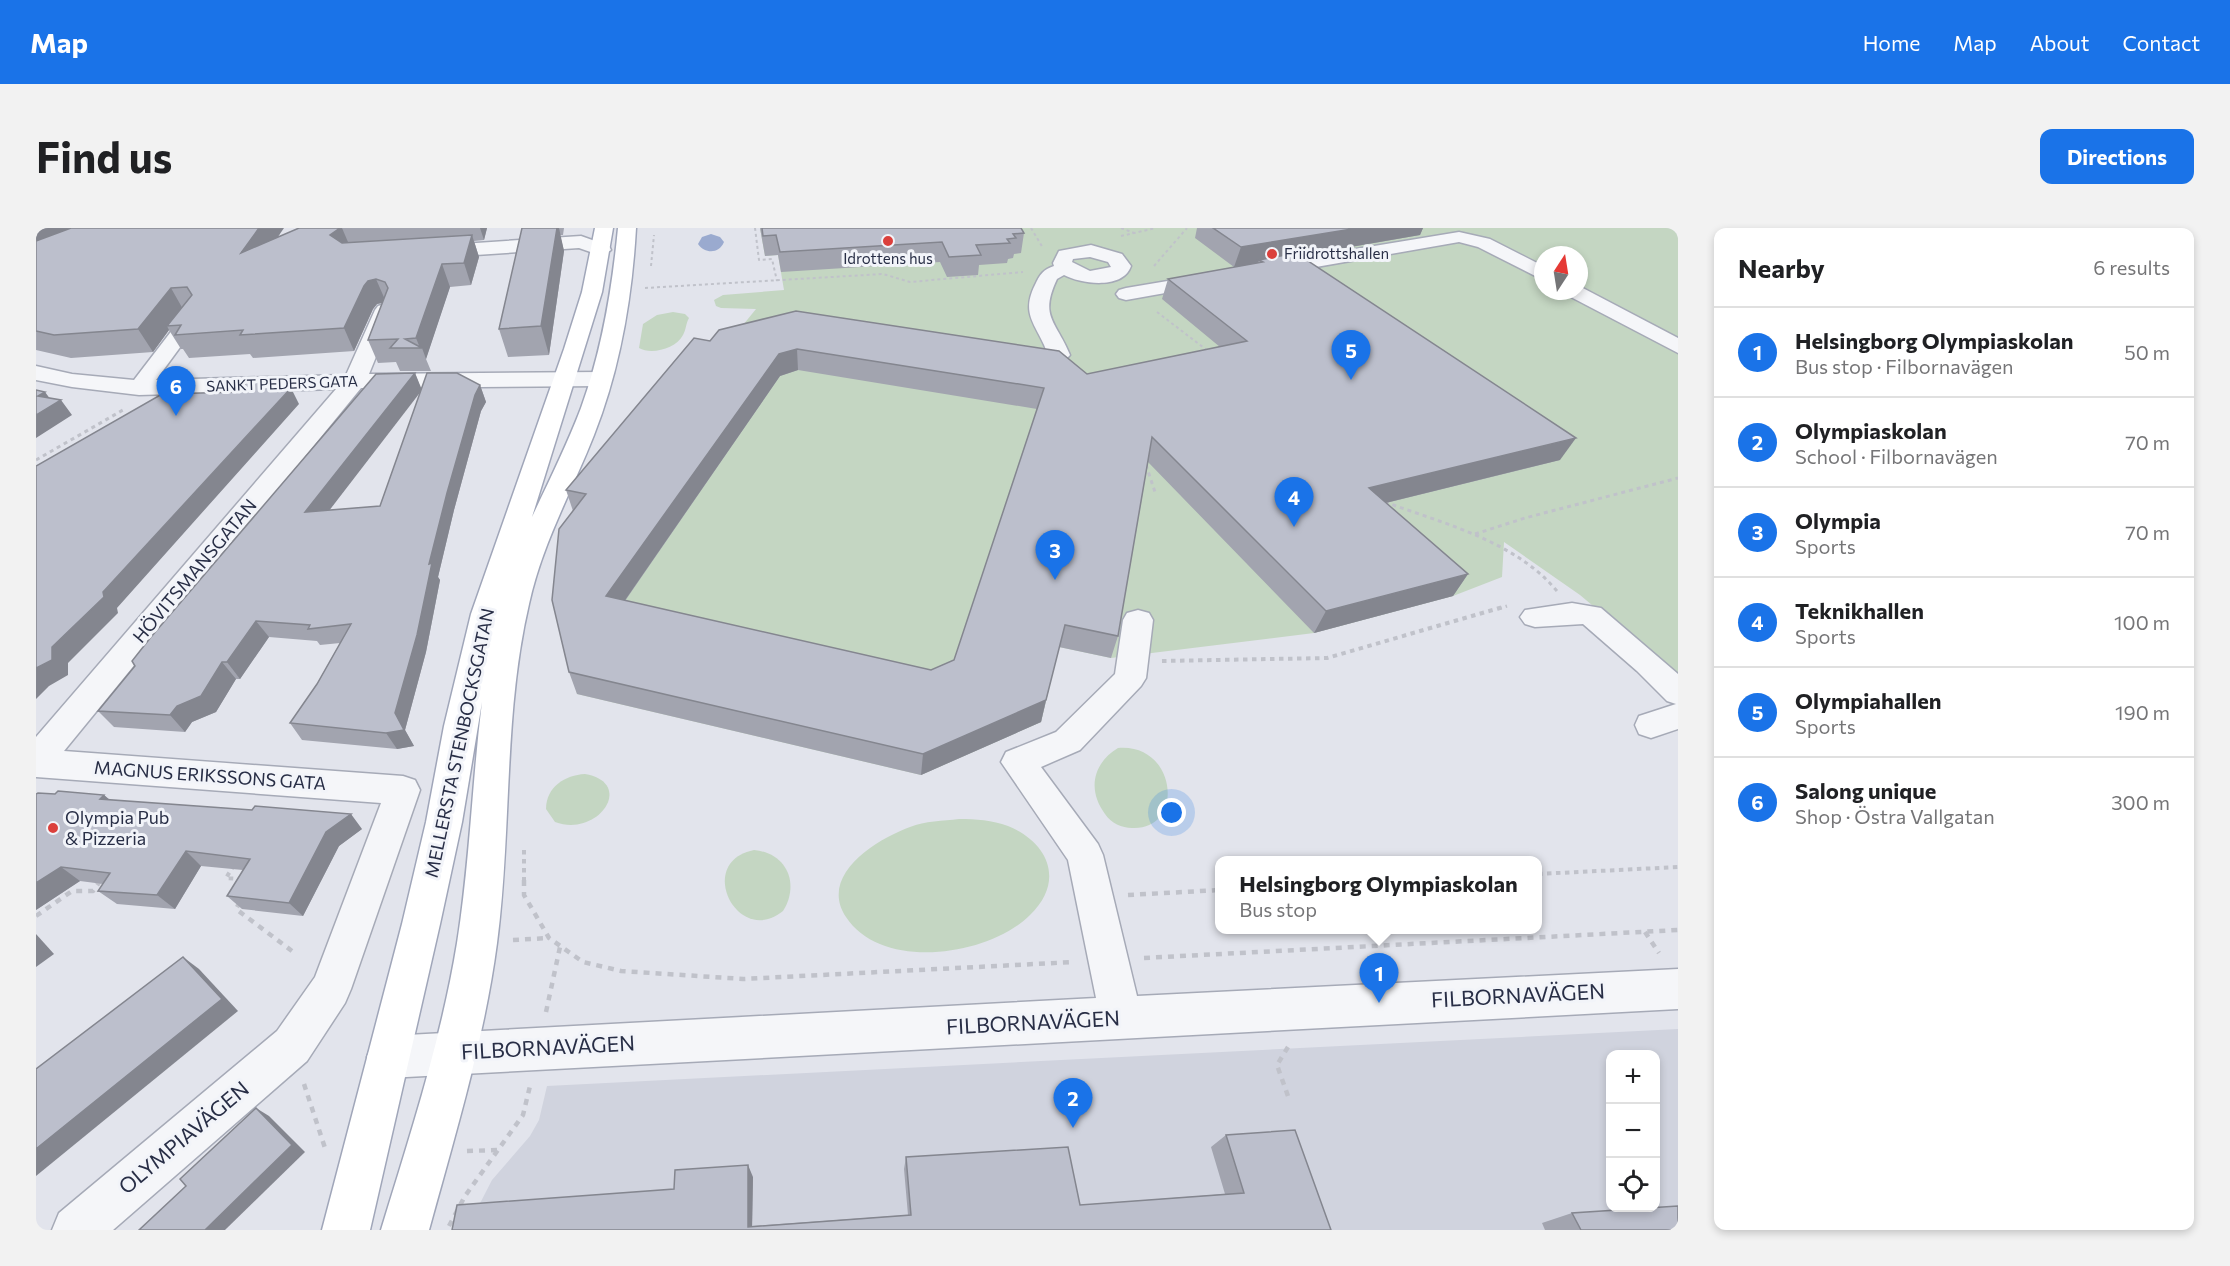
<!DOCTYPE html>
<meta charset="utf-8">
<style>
:root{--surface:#fff;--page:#f2f2f2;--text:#202124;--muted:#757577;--line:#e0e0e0;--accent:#1a73e8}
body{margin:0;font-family:Commissioner,sans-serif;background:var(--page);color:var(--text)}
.controls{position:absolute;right:18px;bottom:18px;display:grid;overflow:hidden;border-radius:12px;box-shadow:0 3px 9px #0003}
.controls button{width:54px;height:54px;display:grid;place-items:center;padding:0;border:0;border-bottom:2px solid var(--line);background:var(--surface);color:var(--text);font:30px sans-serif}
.compass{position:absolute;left:1498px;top:18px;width:54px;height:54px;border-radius:50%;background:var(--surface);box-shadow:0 3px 9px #0003;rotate:12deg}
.you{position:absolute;left:1136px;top:585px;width:21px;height:21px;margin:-15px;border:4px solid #fff;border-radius:50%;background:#1a73e8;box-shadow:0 0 0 9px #1a73e833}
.badge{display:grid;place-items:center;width:39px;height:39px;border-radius:50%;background:var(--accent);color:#fff;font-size:20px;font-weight:700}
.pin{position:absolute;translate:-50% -50px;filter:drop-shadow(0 2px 3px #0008)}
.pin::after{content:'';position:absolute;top:32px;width:21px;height:18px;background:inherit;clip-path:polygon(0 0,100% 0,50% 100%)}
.popup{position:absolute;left:1179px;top:628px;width:327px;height:78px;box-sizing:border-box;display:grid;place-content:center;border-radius:12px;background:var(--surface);filter:drop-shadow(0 2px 4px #0005);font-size:20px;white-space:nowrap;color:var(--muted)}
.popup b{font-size:22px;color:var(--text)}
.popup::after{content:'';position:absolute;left:50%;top:100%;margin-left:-12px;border:12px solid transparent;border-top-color:var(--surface)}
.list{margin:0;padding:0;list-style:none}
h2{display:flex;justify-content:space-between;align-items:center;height:78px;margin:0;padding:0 24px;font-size:26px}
h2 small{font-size:20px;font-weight:400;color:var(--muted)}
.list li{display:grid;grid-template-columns:39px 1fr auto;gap:18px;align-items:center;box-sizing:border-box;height:90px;padding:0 24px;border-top:2px solid var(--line)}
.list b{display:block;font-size:22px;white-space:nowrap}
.list p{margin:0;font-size:20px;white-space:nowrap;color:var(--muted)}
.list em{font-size:20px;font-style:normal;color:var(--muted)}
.icon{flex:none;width:33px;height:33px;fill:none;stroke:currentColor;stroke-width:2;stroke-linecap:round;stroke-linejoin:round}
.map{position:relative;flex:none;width:1642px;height:1002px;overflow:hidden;border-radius:12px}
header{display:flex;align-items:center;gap:36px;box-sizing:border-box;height:84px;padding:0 30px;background:var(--accent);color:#fff}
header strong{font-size:28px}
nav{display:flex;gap:33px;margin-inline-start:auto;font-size:21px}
.intro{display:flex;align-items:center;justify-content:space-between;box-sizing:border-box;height:144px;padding:0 36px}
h1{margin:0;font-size:42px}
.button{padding:15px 27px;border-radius:12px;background:var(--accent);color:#fff;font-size:21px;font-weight:700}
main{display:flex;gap:36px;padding:0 36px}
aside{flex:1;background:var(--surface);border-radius:12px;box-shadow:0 3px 9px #0003}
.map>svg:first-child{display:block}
.built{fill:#d0d3de;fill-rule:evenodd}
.green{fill:#c4d6c2;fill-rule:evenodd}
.water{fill:#9aaacf}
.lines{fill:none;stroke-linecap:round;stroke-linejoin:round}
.minor-casing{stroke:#a6aab7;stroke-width:3}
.major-casing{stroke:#a0a6b9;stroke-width:3}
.path-far3{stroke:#c0c2ca;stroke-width:2;stroke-dasharray:3 3;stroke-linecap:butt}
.path-far2{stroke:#c0c2ca;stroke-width:3;stroke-dasharray:4 4;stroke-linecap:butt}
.path-far1{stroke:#c0c2ca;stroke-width:4;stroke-dasharray:4.5 4.5;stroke-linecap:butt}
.path{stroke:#c0c2ca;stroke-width:4.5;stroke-dasharray:6 6;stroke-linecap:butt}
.minor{fill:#f5f6f9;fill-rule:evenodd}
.major{fill:#fff;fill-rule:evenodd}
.wall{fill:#a2a4af;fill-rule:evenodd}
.shaded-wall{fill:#84868f}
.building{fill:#bcbfcc;stroke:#84868f;stroke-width:1.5;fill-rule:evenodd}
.poi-dot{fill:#db403c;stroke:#f2f4f9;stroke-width:2}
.labels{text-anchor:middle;stroke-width:6;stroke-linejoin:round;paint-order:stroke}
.far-poi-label{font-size:15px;fill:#282e46;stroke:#f2f4f9;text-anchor:start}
.far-street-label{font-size:15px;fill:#282e46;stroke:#f2f4f9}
.street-label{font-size:18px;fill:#282e46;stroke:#f2f4f9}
.poi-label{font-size:18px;fill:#282e46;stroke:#f2f4f9;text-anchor:start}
.near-street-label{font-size:21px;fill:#282e46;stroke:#f2f4f9}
</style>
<header>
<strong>Map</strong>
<nav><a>Home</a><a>Map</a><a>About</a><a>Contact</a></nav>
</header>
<div class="intro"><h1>Find us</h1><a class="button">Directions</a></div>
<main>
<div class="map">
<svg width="1642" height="1002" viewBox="0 0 1642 1002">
<rect width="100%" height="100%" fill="#e2e4ec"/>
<path class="built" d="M1642,801V1002H435L438,987L456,952L494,908L503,892L511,858ZM1574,826H1620V980H1574Z"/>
<g class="green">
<path d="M724,0H1642V449L1544,367L1468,314L1466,349L1417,368L1278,405L1075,430L1023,419L1005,494L885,547L541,466L524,394L677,134L720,81L685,80L680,78L678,72L687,67L748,62L742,27L729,28ZM1507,27H1543V63H1507Z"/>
<path d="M637,84L649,86L653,90C650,95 650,102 647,107C640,121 615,127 603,120L607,96L621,87Z"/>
<path d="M1082,520C1142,515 1149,603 1096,600C1086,600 1075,595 1069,586C1051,562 1057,535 1082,520Z"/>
<path d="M549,546C600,555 562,610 519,594L510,581C510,559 529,547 549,546Z"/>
<path d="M923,591C940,591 956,592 972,598C1013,615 1029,653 994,687C953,728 846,744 810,689C782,647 841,611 874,599C889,593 907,593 923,591Z"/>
<path d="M718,622C751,625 764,656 747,683C702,720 658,634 718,622Z"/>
</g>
<path class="water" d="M675,6L684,9L688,14C683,26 669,26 662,16L666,9Z"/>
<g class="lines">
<g class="minor-casing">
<g id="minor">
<polygon points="1423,4 1454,11 1507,38 1507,52 1442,19 1423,14 1229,48 1219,42 1229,36"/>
<polygon points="545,8 573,18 575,22 566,28 543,20 395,30 386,24 395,18"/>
<path d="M1055,17L1086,26L1095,38C1087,62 1045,56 1028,47L1021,51C1003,89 1020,93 1034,127C1027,136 1010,139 999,137L996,132L999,127L1011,124C1001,97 984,87 999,57C1004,46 1007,42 1018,38L1017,35L1023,23ZM1054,29L1072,34L1075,39L1054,43L1036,34L1037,31Z"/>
<polygon points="1173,46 1183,52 1180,56 1090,72 1083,70 1080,66 1083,62 1090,60"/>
<polygon points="1543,58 1642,110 1642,125 1531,67 1528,63 1543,63"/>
<polygon points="349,76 356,78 359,82 333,146 565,144 573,146 576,151 573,156 565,158 325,160 28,523 367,548 379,552 384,562 315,761 309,775 271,833 77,1002 16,1002 23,985 241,803 279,749 345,575 0,549 0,509 300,161 103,167 36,159 0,152 0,138 36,146 98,152 150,84 164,84 167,88 120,152 310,147 339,82 342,78"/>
<polygon points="1536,375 1565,380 1642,446 1642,501 1615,510 1603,506 1599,497 1603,488 1640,476 1631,473 1601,443 1547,396 1499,399 1489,396 1484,389 1489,382"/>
<polygon points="1102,382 1113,385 1117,392 1110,450 1105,458 1044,522 1005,539 1062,616 1067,627 1101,768 1642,741 1642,781 352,850 337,844 331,829 337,814 352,808 1060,770 1032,632 965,534 970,524 1020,504 1079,446 1087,392 1091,385"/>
</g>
</g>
<g class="major-casing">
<path id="major" d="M559,0H577L566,64L496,289C513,253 531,217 545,180C566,122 576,62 582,0H600C596,71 584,141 558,207C536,263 506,316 493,376C467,487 476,602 461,715C448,813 419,907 393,1002H345C374,907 405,813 421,715C434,635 436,554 446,474L426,594L404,696L334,1002H286L366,696L390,594L408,498L435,386L528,121L546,64Z"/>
</g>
<g class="path-far3">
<polyline points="719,0 723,32 736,31 741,53"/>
<polyline points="995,0 1007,20"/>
<polyline points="1085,0 1098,5"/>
<polyline points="1085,8 1120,0"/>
<polyline points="615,38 618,7"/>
<polyline points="1118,38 1151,0"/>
<polyline points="609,60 847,46 874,54 987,44"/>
<polyline points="1121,84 1172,123"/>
</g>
<g class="path-far2">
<polyline points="0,232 87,182"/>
<polyline points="1110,237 1119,264"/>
<path d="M1349,274C1409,296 1479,313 1521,363"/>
<polyline points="1439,306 1489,290 1642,250"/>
<polyline points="1462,381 1471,378"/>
</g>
<g class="path-far1">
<polyline points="1126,433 1291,430 1467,379"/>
<polyline points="488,622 488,653"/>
<polyline points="198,637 190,650 206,651"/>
<polyline points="1502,646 1642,639"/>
</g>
<g class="path">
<polyline points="488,652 488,667 513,710 547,734 585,743 707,751 1038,734"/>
<polyline points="1092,667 1184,662"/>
<polyline points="204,674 200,681 256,723"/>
<polyline points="0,688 36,663 57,663 64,653"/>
<polyline points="1609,704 1623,725"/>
<polyline points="477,712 513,710"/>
<polyline points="1108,730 1642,702"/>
<polyline points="510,784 524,719"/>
<polyline points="1252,819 1241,837 1253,871"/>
<polyline points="268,856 290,923"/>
<polyline points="431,923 463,922"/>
<polyline points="413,998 429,968 487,887 494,858"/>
</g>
<use href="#minor" class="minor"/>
<use href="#major" class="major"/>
</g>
<g class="wall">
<polygon points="0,0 242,9 263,0 451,0 448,12 438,13 443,29 435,57 414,59 390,131 395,143 364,143 360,134 342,135 332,112 346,75 341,76 337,81 318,123 217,130 214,126 153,130 147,121 145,121 133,102 117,124 35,130 0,122"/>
<polygon points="486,0 528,0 527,7 524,7 528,23 513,127 472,129 463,101"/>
<polygon points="724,0 985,0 988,5 985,25 978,26 977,30 972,31 971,35 943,37 942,47 911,49 904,34 745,44 742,27 729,28"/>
<path d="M1161,0H1387L1384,7L1264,28L1524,232L1350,275L1432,346L1417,368L1278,405L1112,234L1082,408L1075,430L1023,419L1005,494L885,547L541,466L533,444L537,283L530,262L674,113L1051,146L1184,119L1126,71L1132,51L1198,39L1159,10ZM762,142L1001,181L918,432L895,442L589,373L744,148Z"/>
<path d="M379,145L385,161L444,157L450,174L445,183L418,282L402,349L404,352L390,424L369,502L378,518L361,521L266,512L254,495L281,456L304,415L284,417L281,413L233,409L204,451H200L180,484L156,494L149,504L78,499L62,483ZM385,162L344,278L293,282Z"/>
<polygon points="68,567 74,572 326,601 303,618 267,688 206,681 191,668 207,642 165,638 139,681 81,676 62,663 67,656 44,653 0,682"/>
<polygon points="1190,907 1295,1002 416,1002 638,961 717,949 716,998 872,987 868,941 870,929 1044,977 1189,966 1175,919"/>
<polygon points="1536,985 1642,1002 1509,1002 1506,995"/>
</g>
<g class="shaded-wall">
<polygon points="0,0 66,0 0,25"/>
<polygon points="223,0 248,0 216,47 205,25"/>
<polygon points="304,0 306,0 315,21 304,28 294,7"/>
<polygon points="444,0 451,0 448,12"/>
<polygon points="521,0 523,0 528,23 513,127 505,98"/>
<polygon points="1322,0 1387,0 1384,7 1227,34 1223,32 1222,35 1198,39 1205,19"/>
<polygon points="436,7 443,29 435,57 428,35"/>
<polygon points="406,36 414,59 390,131 386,120 384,120 380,110"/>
<polygon points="340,51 350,74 341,76 337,81 318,123 308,100 328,58 332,53"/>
<polygon points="135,60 148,83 131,98 133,102 117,124 102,101"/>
<polygon points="761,121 762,142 744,148 576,391 570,368 743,126"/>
<polygon points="379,145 386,162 279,301 269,284"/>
<polygon points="444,157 450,174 445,183 418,282 402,349 404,352 390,424 369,502 378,518 361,521 350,505 411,265 439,167"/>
<polygon points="255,160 263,176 81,380 82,385 32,435 32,447 13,458 0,471 0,440 16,419"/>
<polygon points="9,164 18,176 25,172 36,187 0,210 0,187 2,168"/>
<polygon points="1540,210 1524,232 1321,282 1333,260"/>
<polygon points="1432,346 1417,368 1278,405 1290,383"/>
<polygon points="220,393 233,409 204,451 191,434"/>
<polygon points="186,434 200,451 180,484 156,494 149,504 134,487 141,478"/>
<polygon points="1010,472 1005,494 885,547 887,526"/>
<polygon points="68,567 85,582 64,571"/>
<polygon points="315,586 326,601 303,618 267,688 253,675 290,604"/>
<polygon points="150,623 165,638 139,681 121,667"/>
<polygon points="25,639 44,653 0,682 0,655"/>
<polygon points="0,706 18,726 0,739"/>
<polygon points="147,729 163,741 202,783 0,948 0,921"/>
<polygon points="220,880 233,888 269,924 189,1002 169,1002"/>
<polygon points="712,937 717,949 716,1002 712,999"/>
</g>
<g class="building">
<polygon points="35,0 223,0 205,25 263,0 304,0 294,7 306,15 436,7 428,35 406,36 380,110 369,111 386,120 354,120 362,111 332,112 352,60 349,54 340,51 332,53 328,58 308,100 204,107 207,102 139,107 145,97 131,98 156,67 151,59 135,60 102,101 18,107 0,103 0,13"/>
<polygon points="486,0 521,0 505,98 463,101"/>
<polygon points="726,0 985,0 988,5 977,6 980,10 971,11 974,15 940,17 945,27 913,29 906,14 744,24 740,7 727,8"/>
<polygon points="1177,0 1322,0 1205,19"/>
<path d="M1260,25L1540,210L1333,260L1432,346L1290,383L1116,209L1082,408L1029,397L1010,472L887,526L533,444L516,372L523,301L550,266L530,262L658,110L674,113L683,102L760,83L1023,123L1051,146L1211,113L1132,51L1227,34L1223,32ZM761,121L1008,160L918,432L895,442L570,368L743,126Z"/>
<polygon points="379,145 269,284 344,278 391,145 421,145 444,157 439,167 411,265 393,336 396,335 381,407 359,485 368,502 350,505 254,495 281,456 315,396 272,401 274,397 220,393 191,434 186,434 165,468 141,478 134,487 62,483 99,438 96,433 115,409 340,146"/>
<polygon points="214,150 255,160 67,364 68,369 16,419 16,432 0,440 0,238 126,166 203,164"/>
<polygon points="0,162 9,164 2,168 25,172 0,187"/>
<polygon points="22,563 68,567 64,571 216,582 219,578 315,586 290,604 253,675 191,668 214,631 150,623 121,667 62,663 74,645 25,639 0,655 0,566 2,565 19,566"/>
<polygon points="147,729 186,771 0,921 0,841"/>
<polygon points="220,880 256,917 169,1002 103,1002 150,958 144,951"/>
<polygon points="1259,902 1295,1002 416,1002 421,977 638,961 639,942 712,937 712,999 875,987 870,929 1032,919 1044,977 1208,965 1190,907"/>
<polygon points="1642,978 1642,1002 1545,1002 1536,985"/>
</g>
<g class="poi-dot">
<circle cx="852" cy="13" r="6"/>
<circle cx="1236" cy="26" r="6"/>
<circle cx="17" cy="600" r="6"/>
</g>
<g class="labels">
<g class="far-poi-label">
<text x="1248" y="31">Friidrottshallen</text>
<text x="852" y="36" text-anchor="middle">Idrottens hus</text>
</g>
<g class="far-street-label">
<text transform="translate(246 156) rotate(-2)" y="5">SANKT PEDERS GATA</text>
</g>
<g class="street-label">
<text transform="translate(159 343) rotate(-50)" y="6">HÖVITSMANSGATAN</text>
<text transform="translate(424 515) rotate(-78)" y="6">MELLERSTA STENBOCKSGATAN</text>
<text transform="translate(174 548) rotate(4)" y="6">MAGNUS ERIKSSONS GATA</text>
</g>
<g class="poi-label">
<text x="29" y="596">Olympia Pub<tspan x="29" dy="21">&amp; Pizzeria</tspan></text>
</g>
<g class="near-street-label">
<text transform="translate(1482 768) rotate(-3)" y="7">FILBORNAVÄGEN</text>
<text transform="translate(997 795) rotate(-3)" y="7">FILBORNAVÄGEN</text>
<text transform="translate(512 820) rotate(-3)" y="7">FILBORNAVÄGEN</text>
<text transform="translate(148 910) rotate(-40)" y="7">OLYMPIAVÄGEN</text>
</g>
</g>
</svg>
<div class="controls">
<button>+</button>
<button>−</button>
<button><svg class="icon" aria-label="locate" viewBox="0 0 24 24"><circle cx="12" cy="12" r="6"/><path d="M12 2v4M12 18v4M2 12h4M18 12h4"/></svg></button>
</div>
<svg class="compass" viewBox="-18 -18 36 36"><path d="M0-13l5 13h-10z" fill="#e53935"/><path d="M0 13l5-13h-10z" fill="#757577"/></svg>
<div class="you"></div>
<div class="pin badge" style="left:1343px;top:775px">1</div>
<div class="popup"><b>Helsingborg Olympiaskolan</b>Bus stop</div>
<div class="pin badge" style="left:1037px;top:900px">2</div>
<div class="pin badge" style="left:1019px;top:352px">3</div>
<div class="pin badge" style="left:1258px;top:299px">4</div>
<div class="pin badge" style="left:1315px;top:152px">5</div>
<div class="pin badge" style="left:140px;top:188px">6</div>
</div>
<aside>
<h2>Nearby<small>6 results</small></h2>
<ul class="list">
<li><span class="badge">1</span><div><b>Helsingborg Olympiaskolan</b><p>Bus stop · Filbornavägen</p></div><em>50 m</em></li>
<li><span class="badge">2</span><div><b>Olympiaskolan</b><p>School · Filbornavägen</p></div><em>70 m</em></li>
<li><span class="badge">3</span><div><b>Olympia</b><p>Sports</p></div><em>70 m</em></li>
<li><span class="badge">4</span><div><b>Teknikhallen</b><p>Sports</p></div><em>100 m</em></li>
<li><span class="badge">5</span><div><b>Olympiahallen</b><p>Sports</p></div><em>190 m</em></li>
<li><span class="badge">6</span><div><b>Salong unique</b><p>Shop · Östra Vallgatan</p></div><em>300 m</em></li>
</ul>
</aside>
</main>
